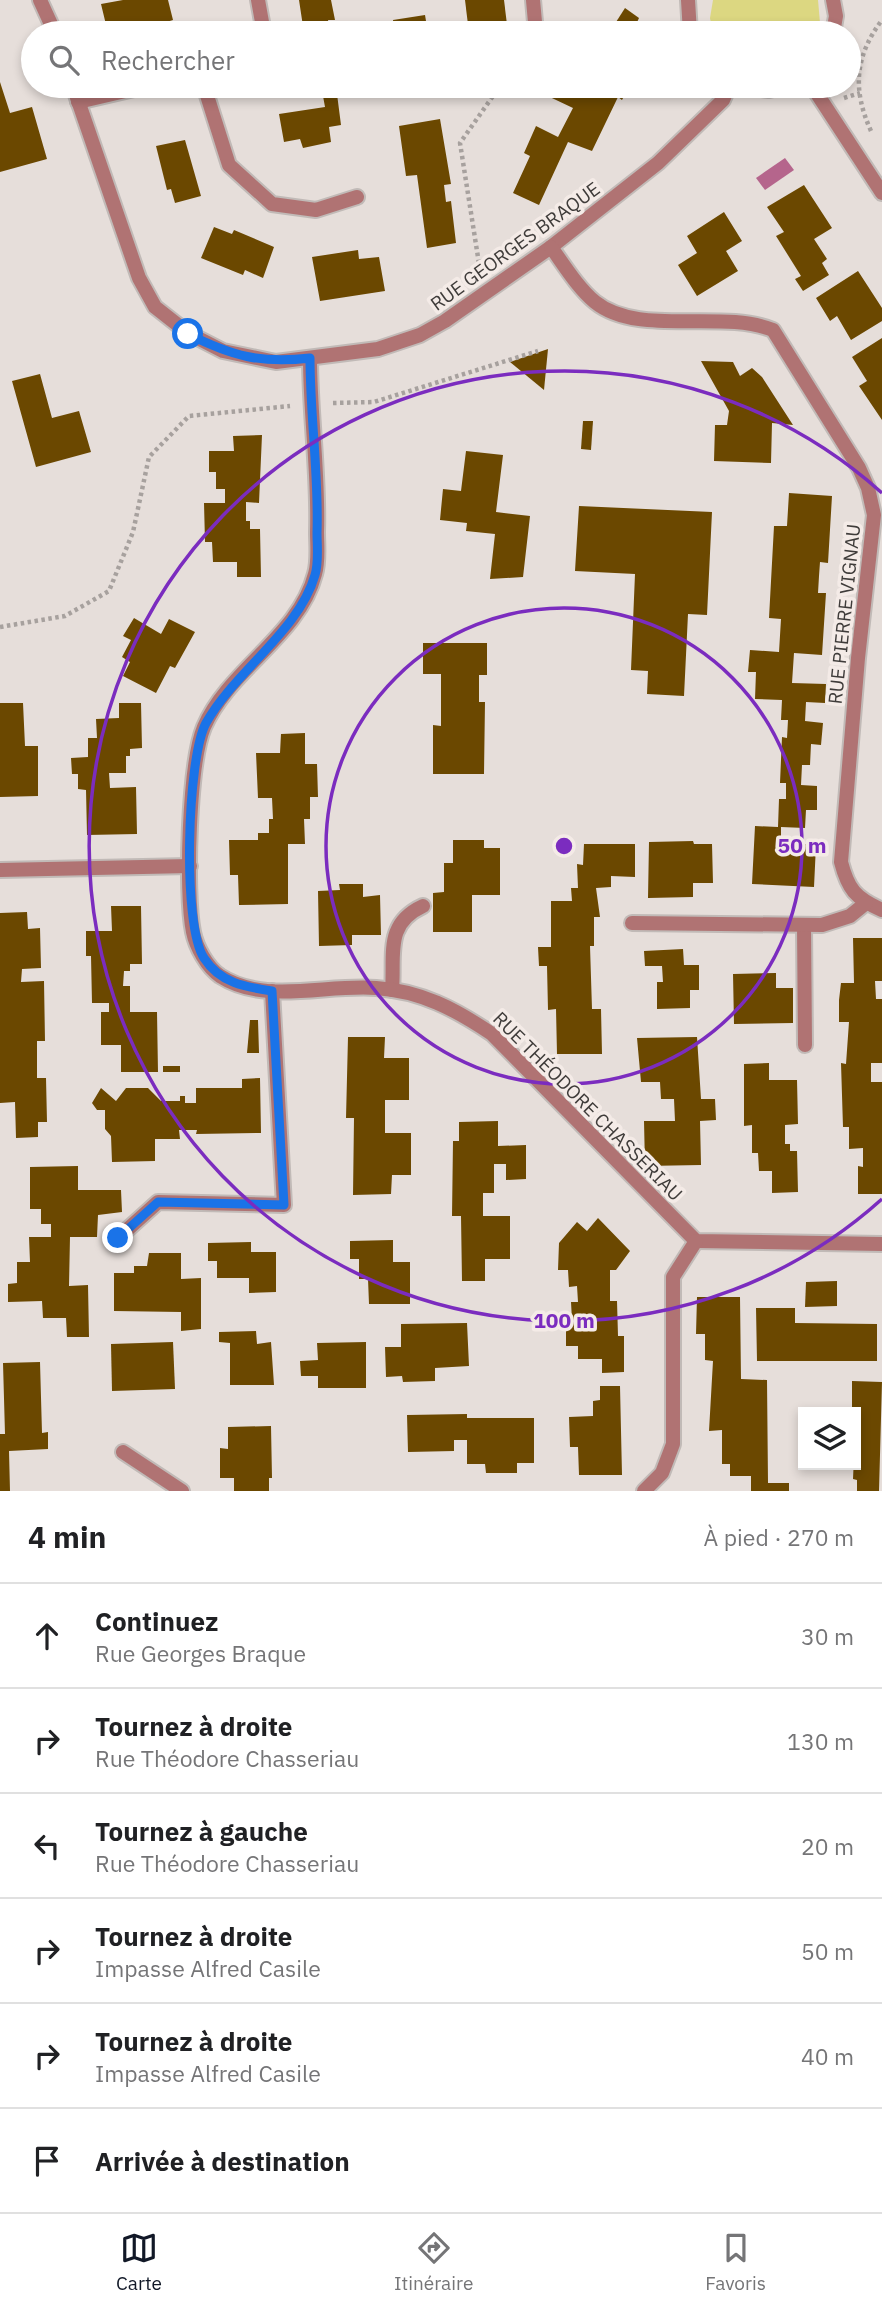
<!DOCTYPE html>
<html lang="fr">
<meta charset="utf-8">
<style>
:root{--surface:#fff;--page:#f2f2f2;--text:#202124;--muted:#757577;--line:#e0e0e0;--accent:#111827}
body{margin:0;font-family:"IBM Plex Sans",sans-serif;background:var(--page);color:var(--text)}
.controls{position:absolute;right:21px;bottom:21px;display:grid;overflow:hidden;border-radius:0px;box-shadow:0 4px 10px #0003}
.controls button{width:63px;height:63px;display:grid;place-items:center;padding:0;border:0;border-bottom:2px solid var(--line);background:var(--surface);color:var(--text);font:35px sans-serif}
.stop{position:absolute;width:21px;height:21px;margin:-16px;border:5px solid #1a73e8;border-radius:50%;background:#fff}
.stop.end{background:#1a73e8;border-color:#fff;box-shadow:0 2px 7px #0008}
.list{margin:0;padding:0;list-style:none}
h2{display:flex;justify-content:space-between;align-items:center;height:91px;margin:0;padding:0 28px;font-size:30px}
h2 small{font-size:23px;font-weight:400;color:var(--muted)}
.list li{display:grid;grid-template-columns:46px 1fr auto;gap:21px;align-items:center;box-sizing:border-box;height:105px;padding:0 28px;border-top:2px solid var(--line)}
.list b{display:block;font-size:26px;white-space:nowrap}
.list p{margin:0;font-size:23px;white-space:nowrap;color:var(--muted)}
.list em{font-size:23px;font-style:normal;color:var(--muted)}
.icon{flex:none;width:38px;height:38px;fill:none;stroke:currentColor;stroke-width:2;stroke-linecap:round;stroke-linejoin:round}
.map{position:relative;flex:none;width:882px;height:1491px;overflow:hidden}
.search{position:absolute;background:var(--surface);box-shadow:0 4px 10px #0003;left:21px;right:21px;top:21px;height:77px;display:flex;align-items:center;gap:18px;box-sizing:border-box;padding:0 24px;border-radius:38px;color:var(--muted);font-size:26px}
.sheet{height:721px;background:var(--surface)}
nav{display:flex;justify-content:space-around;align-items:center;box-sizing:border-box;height:98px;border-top:2px solid var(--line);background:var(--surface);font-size:19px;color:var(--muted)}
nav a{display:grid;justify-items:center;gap:4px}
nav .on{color:var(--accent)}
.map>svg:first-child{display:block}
.green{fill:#dcd781}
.water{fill:#b5658c}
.building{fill:#6b4800}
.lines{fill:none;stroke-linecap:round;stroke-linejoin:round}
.service-casing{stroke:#c1bab7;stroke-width:18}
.minor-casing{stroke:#c1bab7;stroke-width:18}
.tertiary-casing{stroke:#c1bab7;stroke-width:18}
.path{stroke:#a7a19e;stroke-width:4.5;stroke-dasharray:3.5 3.5;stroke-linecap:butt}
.service{stroke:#b07373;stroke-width:14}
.minor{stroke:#b07373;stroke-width:14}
.tertiary{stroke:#b07373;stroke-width:14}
.route{stroke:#1a73e8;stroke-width:9}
.ring{fill:none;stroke:#7b2cbf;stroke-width:3.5}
.labels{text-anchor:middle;stroke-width:7;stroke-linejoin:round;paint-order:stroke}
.street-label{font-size:19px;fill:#3f3c3a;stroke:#f4ebe7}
.centre{fill:#7b2cbf;stroke:#f4ebe7;stroke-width:3.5}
.ring-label{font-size:21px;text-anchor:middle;font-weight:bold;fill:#7b2cbf;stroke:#f4ebe7;stroke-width:7;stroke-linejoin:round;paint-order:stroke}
</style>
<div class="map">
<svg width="882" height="1491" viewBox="0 0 882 1491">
<rect width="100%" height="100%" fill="#e6deda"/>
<polygon class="green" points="713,0 818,0 820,23 817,33 713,33 710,18"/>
<polygon class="water" points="785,158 794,170 765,190 756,178"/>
<g class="building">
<polygon points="123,0 168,0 173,20 160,24 160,33 108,33 101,4"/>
<polygon points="299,0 331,0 335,20 328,20 331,33 304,33"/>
<polygon points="465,0 504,0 508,33 469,33"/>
<polygon points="625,8 639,18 632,33 609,33"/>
<polygon points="425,15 428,33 395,33 393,20"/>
<polygon points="0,82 10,113 32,107 47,159 0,172"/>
<polygon points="537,86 629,86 622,100 618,97 592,151 568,142 539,205 513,193 530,156 524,153 536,126 558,137 573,108 535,90"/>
<polygon points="337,94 341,125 329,127 331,142 303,148 300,139 284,142 279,114 325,107 323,96"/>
<polygon points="440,119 451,184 444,185 446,202 451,201 456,243 427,248 417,175 406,176 399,126"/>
<polygon points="185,140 201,196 175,203 171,189 167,190 156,146"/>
<polygon points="804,185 832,228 814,239 827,259 822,263 829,275 803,291 795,279 801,276 776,236 784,232 767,207"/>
<polygon points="724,212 742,241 726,251 738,271 697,296 678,265 697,253 687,236"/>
<polygon points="214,227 232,234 234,230 274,247 263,278 245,270 243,275 201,258"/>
<polygon points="358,250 359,259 379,257 385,291 320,301 312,257"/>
<polygon points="858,271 882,308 882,321 851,340 837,316 830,321 816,298"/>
<polygon points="882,338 882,420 859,386 867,381 852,357"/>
<polygon points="548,349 544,390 510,362"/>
<polygon points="701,361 733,362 740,376 752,368 762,377 793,425 772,423 771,463 714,461 715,425 727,425 729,411"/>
<polygon points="40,374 52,418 79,411 91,452 36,467 12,381"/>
<polygon points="583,421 593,421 591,450 581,449"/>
<polygon points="262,435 259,503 246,502 246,521 250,521 250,529 260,529 261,577 237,577 237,562 213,562 212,542 205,542 204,503 225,503 225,489 216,489 216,472 209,472 209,451 234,451 233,436"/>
<polygon points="466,451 503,455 496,512 530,516 523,577 490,579 495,534 466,531 467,523 440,520 443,489 461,491"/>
<polygon points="789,493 832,496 828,563 820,562 819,576 818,593 826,593 822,655 794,653 792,683 826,684 825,703 806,702 805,721 823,723 821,745 811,744 810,765 802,765 801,785 817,786 817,810 806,810 805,828 781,827 781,842 816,845 814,887 752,884 755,826 778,827 779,799 786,799 786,783 780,783 782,737 787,738 788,720 781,720 782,700 755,699 756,672 748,672 750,650 779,652 781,619 769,618 774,526 787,526"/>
<polygon points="579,506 712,512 707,615 688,614 684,696 647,694 648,671 631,670 635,574 575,571"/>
<polygon points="134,618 161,634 169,619 195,632 175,668 170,666 156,693 123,676 130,662 122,657 131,640 123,636"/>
<polygon points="423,643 487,643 487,675 479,675 479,702 485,702 484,774 433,774 433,725 441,726 441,674 423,674"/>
<polygon points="0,703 23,703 25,746 38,746 38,796 0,797"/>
<polygon points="119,703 141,703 142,748 130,749 130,756 126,756 126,773 109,773 110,788 136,787 137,834 87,835 86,790 78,789 78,774 72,774 71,758 88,757 88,738 97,738 96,719 119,718"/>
<polygon points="305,733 305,764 317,764 318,797 310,797 310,819 304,819 305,844 288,844 288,904 239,905 238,875 230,875 229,840 258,840 258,833 269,833 269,819 273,819 272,798 258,798 256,753 280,753 281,734"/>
<polygon points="453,840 484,840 484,848 500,848 500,895 472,895 472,932 433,932 433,893 444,892 444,863 453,863"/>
<polygon points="693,841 694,844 712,844 713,883 693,883 693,897 648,898 649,842"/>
<polygon points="584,844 635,844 635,877 611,876 611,887 596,888 600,917 594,917 594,946 590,946 592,1009 601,1009 602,1054 557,1054 556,1009 548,1010 547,966 539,966 538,947 551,947 551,901 572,901 571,888 578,888 577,864 583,865"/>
<polygon points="339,884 363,884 363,897 380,895 381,935 352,935 352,945 319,946 318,891 340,890"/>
<polygon points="111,906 141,906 142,964 130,964 130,971 124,971 123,986 130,986 130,1012 157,1012 158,1072 121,1072 121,1045 101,1045 101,1012 109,1012 109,1003 92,1003 91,956 86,956 86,931 112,931"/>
<polygon points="27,912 28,929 40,928 41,968 22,969 21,982 44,981 45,1041 37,1041 37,1078 46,1078 47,1122 38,1122 38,1137 16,1138 15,1102 0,1103 0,913"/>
<polygon points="853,938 882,938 882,981 875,981 876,999 882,999 882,1063 871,1063 871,1082 882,1082 882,1194 858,1194 858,1166 863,1167 863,1148 849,1149 849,1127 843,1127 841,1063 846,1064 849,1022 839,1022 839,1000 841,983 854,983"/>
<polygon points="683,949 684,965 699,965 699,990 690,990 690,1008 657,1009 657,982 663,982 662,966 645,966 644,951"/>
<polygon points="776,973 776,988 793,988 793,1023 734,1024 733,974"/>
<polygon points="250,1020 258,1020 259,1053 247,1053"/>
<polygon points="348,1037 385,1037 384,1058 409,1058 409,1100 385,1100 385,1133 411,1133 411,1175 392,1175 391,1194 353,1195 354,1118 346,1118"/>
<polygon points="697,1037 701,1099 715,1099 716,1120 700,1121 701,1165 645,1166 644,1121 675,1121 674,1099 661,1099 660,1082 641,1082 637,1038"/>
<polygon points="769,1063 769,1080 797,1080 798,1124 785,1125 785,1144 790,1144 790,1151 797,1151 798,1192 772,1193 772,1171 759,1171 758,1153 752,1153 752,1125 744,1126 744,1064"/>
<rect x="163" y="1066" width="17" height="6"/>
<polygon points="260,1078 261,1133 196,1134 197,1130 179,1130 180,1139 155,1139 155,1161 112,1162 111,1136 105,1129 105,1110 97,1110 92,1103 101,1088 116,1101 126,1088 148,1088 161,1101 180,1101 180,1096 185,1096 185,1103 196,1103 196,1088 242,1088 242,1079"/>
<polygon points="498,1121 498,1146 526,1145 526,1179 506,1180 506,1164 494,1164 494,1193 483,1193 483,1216 510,1216 510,1259 485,1259 485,1281 462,1281 461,1216 452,1216 453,1141 459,1141 459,1122"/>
<polygon points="78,1166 78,1190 121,1190 122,1212 98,1215 97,1237 70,1237 69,1286 88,1285 89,1337 67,1337 66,1318 43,1318 42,1301 8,1302 8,1284 17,1283 17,1262 30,1262 29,1237 51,1237 51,1224 41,1224 41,1209 30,1209 30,1167"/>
<polygon points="598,1218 630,1251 616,1270 610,1270 610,1301 617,1301 618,1336 624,1336 624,1372 602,1373 602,1359 578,1359 578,1346 566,1346 566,1320 572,1320 571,1302 578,1302 577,1286 569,1287 568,1270 558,1270 559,1243 577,1222 587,1231"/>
<polygon points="393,1240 393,1262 410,1262 410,1304 369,1304 368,1279 359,1279 359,1259 350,1259 350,1241"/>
<polygon points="251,1242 251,1252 276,1252 276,1292 249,1293 249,1278 217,1278 217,1261 208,1261 208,1243"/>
<polygon points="149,1253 181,1253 181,1279 201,1278 201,1329 181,1331 181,1312 114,1311 114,1273 134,1273 134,1266 147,1266"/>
<polygon points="837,1281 837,1306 805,1307 806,1282"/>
<polygon points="697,1297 740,1297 741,1379 767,1380 768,1483 789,1483 789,1491 751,1491 751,1476 730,1476 730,1464 722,1464 722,1430 709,1431 713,1361 705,1360 705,1334 696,1334"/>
<polygon points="756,1308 795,1308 795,1323 877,1324 877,1361 757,1361"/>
<polygon points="467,1323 469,1366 435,1368 435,1381 403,1382 402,1376 386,1377 385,1347 401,1347 401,1324"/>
<polygon points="256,1331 257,1344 271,1342 274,1385 230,1385 230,1343 219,1342 219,1332"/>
<polygon points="173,1342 175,1389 112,1391 111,1344"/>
<polygon points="366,1342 366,1388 318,1388 318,1376 301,1376 300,1361 318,1360 317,1343"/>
<polygon points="40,1362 42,1433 48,1432 48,1449 9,1451 10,1491 0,1491 0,1434 5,1434 3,1363"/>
<polygon points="852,1381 882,1382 879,1491 857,1491 857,1480 853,1479 856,1412 843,1412 843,1408 852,1408"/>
<polygon points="600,1386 620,1386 622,1475 579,1475 578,1447 570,1447 569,1417 593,1416 593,1401 600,1400"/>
<polygon points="467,1414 467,1418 534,1418 534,1463 517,1463 517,1473 486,1473 485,1464 467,1464 467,1440 454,1440 454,1451 408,1452 407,1415"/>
<polygon points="271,1426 272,1478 269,1478 269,1491 234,1491 234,1478 220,1478 220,1448 228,1449 228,1427"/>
</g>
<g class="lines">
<g class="service-casing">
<g id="service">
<polyline points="258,0 264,33"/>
<polyline points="804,925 805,1045"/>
<path d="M392,990C395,955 384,924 423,906"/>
</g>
</g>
<g class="minor-casing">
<g id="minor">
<polyline points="40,0 55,33"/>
<polyline points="533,0 536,33"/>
<polyline points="73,86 139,278 155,307 188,333 223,351 276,362 378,349 420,335 445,321 551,247 658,163 723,100 729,86"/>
<polyline points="204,86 229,165 272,204 316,210 357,197"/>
<polyline points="78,102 147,86"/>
<path d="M551,247C564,265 578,288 595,302C638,337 721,309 773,330L859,468L868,488L874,515L858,658L841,862C848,889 855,898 882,910"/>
<path d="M310,358C310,416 319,474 317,532C317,545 319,561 315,574C299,636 229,669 204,727C189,763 185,892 193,932C196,947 207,967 220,976C265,1005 325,984 376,988C421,991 455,1009 492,1034L696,1241L882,1244"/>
<polyline points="0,870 190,866"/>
<polyline points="632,923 822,925 850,916 866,903"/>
<polyline points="118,1238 158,1202 284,1205 272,991"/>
<polyline points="123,1452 182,1491"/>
<polyline points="644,1491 662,1473 673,1444 673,1277 696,1241"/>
</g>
</g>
<g class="tertiary-casing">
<g id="tertiary">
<polyline points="688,0 690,33"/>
<polyline points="833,33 836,16 833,0"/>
<polyline points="738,86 769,90 785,86"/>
<polyline points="812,86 882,193"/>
</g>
</g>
<g class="path">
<polyline points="844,98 860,93"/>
<path d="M871,131C852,89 855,56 882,20"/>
<polyline points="480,270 460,143 500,86"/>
<polyline points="333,403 374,402 538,351"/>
<polyline points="0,627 65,616 109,591 133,532 149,457 189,416 290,406"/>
</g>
<use href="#service" class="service"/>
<use href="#minor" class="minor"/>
<use href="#tertiary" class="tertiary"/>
</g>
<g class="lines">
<path class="route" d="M118,1238L158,1202L284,1205L272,991C245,987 220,983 204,958C182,925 187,758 206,723C235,671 299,631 315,575C319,562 317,546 317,533C319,474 310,416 310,358C261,364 232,356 188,334"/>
</g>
<g class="ring">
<circle cx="564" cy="846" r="238"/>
<path d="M882 1199A475 475 0 1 1 882 493"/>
</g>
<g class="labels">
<g class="street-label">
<text transform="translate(515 246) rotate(-36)" y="7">RUE GEORGES BRAQUE</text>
<text transform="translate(844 614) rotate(-84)" y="7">RUE PIERRE VIGNAU</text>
<text transform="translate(588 1106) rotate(45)" y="7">RUE THÉODORE CHASSERIAU</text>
</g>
</g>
<circle cx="564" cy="846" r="10" class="centre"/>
<g class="ring-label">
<text x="802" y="853">50 m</text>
<text x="564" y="1328">100 m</text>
</g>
</svg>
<div class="controls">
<button><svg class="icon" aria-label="layers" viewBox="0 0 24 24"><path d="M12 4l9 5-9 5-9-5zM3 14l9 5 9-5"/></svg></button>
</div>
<div class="stop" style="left:188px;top:334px"></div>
<div class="stop end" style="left:118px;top:1238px"></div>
<div class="search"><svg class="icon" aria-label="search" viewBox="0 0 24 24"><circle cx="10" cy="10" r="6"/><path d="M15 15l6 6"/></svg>Rechercher</div>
</div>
<section class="sheet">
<h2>4 min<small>À pied · 270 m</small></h2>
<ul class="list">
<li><svg class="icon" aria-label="ahead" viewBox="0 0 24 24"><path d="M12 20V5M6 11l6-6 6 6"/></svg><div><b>Continuez</b><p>Rue Georges Braque</p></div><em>30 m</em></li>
<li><svg class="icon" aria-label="right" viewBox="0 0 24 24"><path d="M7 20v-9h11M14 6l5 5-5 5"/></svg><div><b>Tournez à droite</b><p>Rue Théodore Chasseriau</p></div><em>130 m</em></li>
<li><svg class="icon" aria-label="left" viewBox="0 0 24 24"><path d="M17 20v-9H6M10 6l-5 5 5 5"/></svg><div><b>Tournez à gauche</b><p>Rue Théodore Chasseriau</p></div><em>20 m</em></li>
<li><svg class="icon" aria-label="right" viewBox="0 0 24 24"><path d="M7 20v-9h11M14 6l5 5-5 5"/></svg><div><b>Tournez à droite</b><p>Impasse Alfred Casile</p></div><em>50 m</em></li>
<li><svg class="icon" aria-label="right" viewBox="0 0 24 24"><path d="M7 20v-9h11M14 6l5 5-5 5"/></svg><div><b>Tournez à droite</b><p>Impasse Alfred Casile</p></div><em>40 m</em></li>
<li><svg class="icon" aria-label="arrive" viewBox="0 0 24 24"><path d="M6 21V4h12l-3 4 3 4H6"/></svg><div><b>Arrivée à destination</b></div></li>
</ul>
</section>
<nav>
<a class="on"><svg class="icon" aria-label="map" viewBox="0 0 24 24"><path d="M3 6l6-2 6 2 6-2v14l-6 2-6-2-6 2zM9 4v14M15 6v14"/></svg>Carte</a>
<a><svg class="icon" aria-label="directions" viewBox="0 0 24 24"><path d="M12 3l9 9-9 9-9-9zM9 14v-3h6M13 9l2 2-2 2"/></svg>Itinéraire</a>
<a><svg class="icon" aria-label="saved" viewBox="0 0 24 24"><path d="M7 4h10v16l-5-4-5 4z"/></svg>Favoris</a>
</nav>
